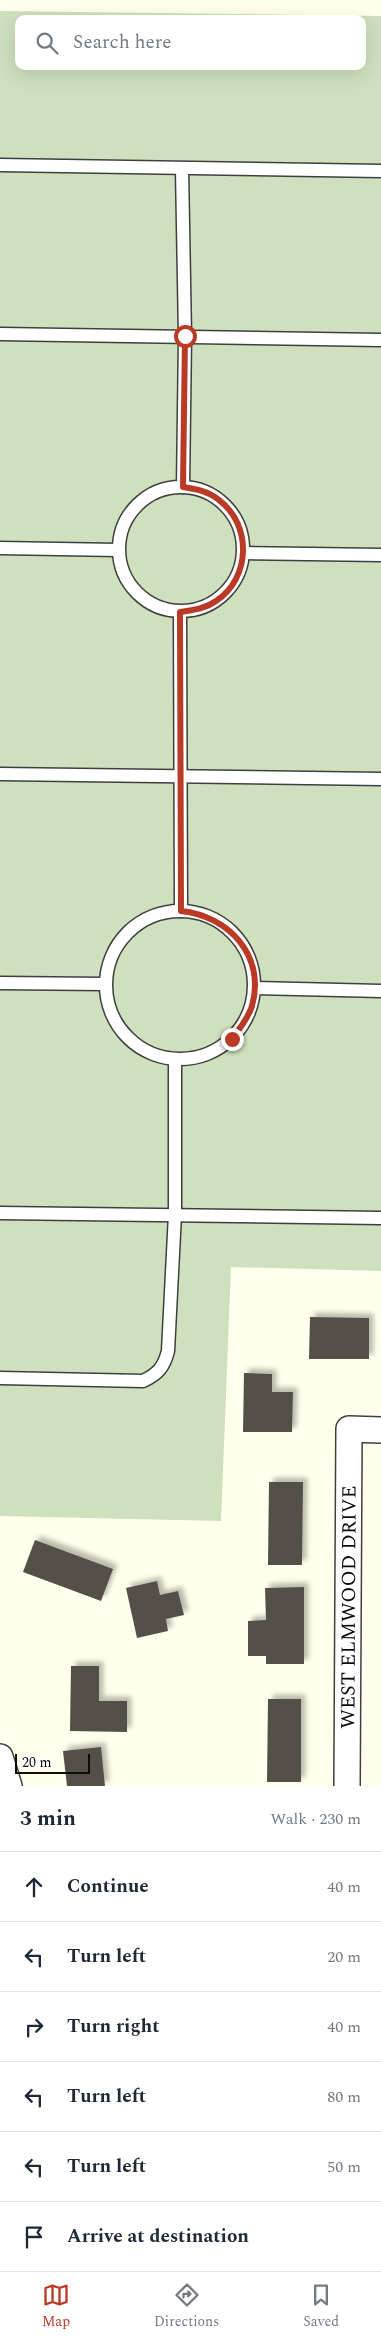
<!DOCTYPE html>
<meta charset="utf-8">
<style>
:root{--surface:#fff;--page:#f2f2f3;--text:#1f2937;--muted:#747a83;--line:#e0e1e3;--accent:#bb3a25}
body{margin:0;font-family:Spectral,serif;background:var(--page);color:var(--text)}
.scale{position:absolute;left:15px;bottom:12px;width:75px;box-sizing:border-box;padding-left:5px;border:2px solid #0c0c0c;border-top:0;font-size:14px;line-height:18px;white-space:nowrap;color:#0c0c0c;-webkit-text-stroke:4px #fff;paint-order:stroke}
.stop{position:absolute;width:15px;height:15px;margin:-11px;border:4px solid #bb3a25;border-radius:50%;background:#fff}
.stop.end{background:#bb3a25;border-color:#fff;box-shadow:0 1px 5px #0008}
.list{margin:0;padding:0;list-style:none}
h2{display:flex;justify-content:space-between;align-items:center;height:65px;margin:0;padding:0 20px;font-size:21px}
h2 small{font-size:16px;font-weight:400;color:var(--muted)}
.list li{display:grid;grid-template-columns:32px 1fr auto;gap:15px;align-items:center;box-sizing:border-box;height:70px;padding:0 20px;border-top:1px solid var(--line)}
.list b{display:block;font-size:19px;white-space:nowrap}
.list em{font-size:16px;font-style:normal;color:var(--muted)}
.icon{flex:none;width:28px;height:28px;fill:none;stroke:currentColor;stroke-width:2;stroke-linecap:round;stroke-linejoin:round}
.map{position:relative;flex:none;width:381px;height:1786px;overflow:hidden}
.search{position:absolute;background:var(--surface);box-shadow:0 5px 20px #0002;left:15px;right:15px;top:15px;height:55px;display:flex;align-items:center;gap:12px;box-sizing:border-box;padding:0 18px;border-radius:10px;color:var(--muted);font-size:19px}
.sheet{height:485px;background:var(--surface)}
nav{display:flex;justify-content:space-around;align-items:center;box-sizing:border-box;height:70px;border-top:1px solid var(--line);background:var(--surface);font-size:14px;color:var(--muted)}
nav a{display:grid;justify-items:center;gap:2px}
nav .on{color:var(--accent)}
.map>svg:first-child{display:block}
.cemetery{fill:#cee0bd;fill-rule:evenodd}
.building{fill:#544f48;filter:url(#shadow)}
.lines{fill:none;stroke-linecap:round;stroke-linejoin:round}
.lane-casing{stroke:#3f3f3f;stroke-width:15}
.street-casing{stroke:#3f3f3f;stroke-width:28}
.lane{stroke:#fff;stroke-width:12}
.street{stroke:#fff;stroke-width:25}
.route{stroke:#bb3a25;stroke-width:6}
.labels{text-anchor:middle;stroke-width:5;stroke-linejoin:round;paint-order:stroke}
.street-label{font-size:20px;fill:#0c0c0c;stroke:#fff}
</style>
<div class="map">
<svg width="381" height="1786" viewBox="0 0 381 1786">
<defs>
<filter id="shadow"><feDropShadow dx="4.5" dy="-4.5" stdDeviation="2.5" flood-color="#0004"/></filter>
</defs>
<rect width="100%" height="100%" fill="#ffffeb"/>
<path class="cemetery" d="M0,11L381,16V1271L231,1267L221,1521L0,1516ZM19,19H362V66H19Z"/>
<g class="building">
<polygon points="310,1317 369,1318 369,1359 309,1359"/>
<polygon points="244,1373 272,1374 272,1392 293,1392 292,1432 243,1432"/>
<polygon points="269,1482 303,1482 302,1565 268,1565"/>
<polygon points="35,1540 113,1569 101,1601 23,1572"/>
<polygon points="157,1581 160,1595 178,1591 184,1615 166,1619 168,1631 137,1638 126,1588"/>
<polygon points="304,1587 304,1664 266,1664 266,1656 248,1656 248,1621 266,1620 265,1588"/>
<polygon points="71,1666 99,1666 99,1701 127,1701 127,1732 70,1731"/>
<polygon points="268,1699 301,1699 301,1782 267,1782"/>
<polygon points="101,1747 105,1786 67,1786 63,1751"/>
</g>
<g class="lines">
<g class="lane-casing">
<g id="lane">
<polyline points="0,165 381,171"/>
<polyline points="182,169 185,336 183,487"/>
<polyline points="0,334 381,340"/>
<circle cx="181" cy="549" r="62"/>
<polyline points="0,548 118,550"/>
<polyline points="244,553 381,555"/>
<polyline points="180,612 181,911"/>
<polyline points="0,774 381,779"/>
<circle cx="180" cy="985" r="74"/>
<polyline points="0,983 105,984"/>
<polyline points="255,988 381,991"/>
<polyline points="0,1213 381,1218"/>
<path d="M0,1378L143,1381C158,1374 164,1367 168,1351L175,1214V1060"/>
</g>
</g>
<g class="street-casing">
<g id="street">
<polyline points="0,1757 9,1786"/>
<path id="s1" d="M347,1786L349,1429L381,1430"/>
</g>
</g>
<use href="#lane" class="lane"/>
<use href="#street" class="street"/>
</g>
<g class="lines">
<path class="route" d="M185,336L183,487C196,489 208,491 219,500C252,525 251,578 216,601C205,609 192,610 180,612L181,911C229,916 266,956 252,1006C248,1019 239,1029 232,1039"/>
</g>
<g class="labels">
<g class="street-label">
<text dy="7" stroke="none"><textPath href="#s1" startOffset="179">WEST ELMWOOD DRIVE</textPath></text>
</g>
</g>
</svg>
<div class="scale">20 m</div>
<div class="stop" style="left:185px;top:336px"></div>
<div class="stop end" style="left:232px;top:1039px"></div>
<div class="search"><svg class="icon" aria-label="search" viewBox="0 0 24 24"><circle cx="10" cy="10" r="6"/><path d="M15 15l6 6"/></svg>Search here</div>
</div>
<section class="sheet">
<h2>3 min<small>Walk · 230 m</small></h2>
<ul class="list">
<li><svg class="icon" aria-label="ahead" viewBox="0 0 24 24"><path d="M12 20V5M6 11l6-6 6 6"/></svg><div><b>Continue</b></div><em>40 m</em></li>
<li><svg class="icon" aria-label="left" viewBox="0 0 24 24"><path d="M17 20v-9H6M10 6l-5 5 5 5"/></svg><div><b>Turn left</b></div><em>20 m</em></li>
<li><svg class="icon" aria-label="right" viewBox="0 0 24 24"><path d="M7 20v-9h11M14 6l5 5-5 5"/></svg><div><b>Turn right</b></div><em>40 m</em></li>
<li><svg class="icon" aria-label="left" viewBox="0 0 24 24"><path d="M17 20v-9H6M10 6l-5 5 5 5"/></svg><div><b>Turn left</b></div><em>80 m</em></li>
<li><svg class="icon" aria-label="left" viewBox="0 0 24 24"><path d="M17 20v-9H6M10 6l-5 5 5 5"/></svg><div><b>Turn left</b></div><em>50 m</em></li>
<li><svg class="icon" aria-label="arrive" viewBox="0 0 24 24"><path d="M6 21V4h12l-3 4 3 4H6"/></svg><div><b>Arrive at destination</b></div></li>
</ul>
</section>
<nav>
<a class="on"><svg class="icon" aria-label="map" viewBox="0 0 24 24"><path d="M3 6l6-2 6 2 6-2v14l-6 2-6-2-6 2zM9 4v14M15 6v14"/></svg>Map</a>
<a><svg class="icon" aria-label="directions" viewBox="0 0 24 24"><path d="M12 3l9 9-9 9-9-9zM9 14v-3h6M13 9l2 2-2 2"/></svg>Directions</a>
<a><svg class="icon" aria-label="saved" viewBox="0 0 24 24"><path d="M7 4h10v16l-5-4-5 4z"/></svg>Saved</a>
</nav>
